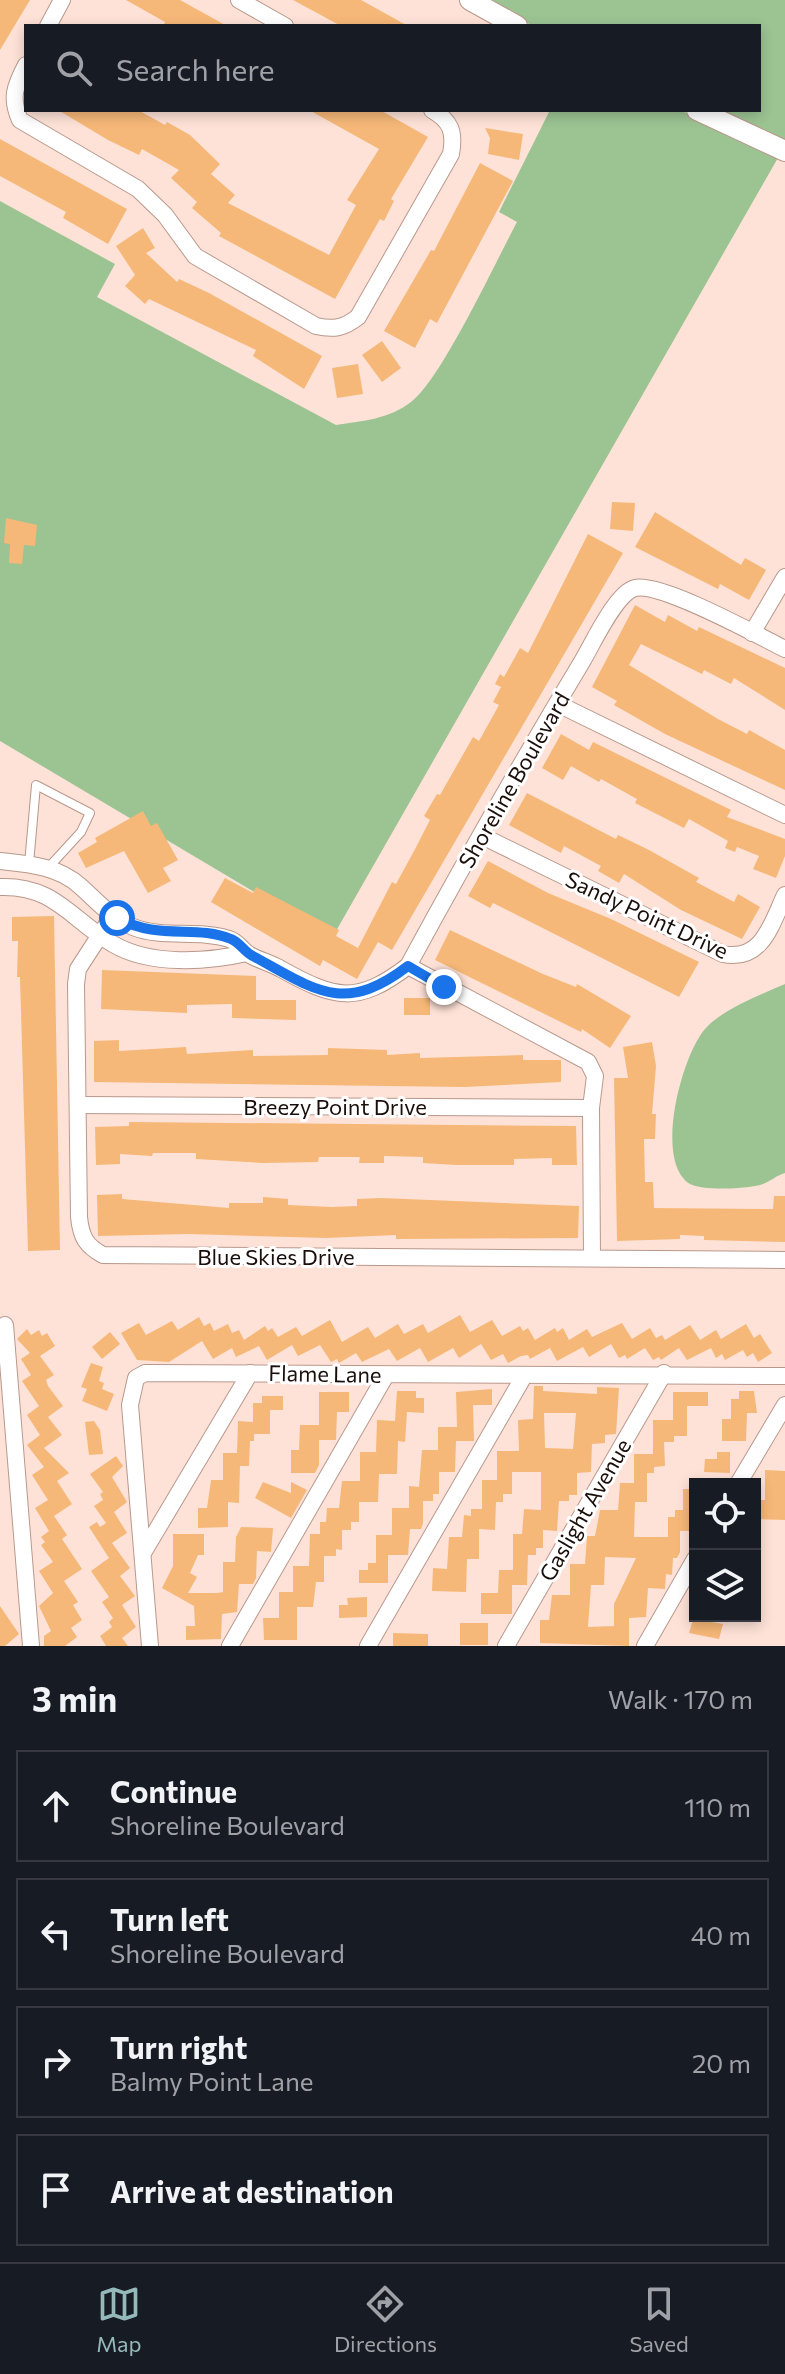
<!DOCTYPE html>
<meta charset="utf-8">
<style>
:root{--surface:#171b24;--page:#242831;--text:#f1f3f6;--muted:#9ea1a6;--line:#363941;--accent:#95b8bb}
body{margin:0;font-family:Commissioner,sans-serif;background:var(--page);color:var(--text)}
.controls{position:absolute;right:24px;bottom:24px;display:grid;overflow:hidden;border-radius:0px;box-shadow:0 4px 12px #0003}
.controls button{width:72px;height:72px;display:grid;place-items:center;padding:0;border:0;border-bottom:2px solid var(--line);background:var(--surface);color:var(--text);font:40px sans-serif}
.stop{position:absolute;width:24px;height:24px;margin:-18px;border:6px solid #1a73e8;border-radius:50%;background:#fff}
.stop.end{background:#1a73e8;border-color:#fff;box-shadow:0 2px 8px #0008}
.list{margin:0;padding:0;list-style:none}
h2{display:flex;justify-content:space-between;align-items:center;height:104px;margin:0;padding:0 32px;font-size:34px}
h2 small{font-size:26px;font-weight:400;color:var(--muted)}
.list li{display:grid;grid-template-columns:52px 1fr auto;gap:24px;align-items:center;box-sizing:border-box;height:112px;margin:0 16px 16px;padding:0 16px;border:2px solid var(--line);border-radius:0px}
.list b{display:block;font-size:30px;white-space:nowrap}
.list p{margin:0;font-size:26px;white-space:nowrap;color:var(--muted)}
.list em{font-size:26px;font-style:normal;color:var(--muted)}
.icon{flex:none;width:44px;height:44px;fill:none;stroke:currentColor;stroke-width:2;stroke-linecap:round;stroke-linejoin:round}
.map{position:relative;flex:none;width:785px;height:1646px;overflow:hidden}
.search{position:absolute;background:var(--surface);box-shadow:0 4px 12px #0003;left:24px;right:24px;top:24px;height:88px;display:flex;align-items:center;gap:20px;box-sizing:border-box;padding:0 28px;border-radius:0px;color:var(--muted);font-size:30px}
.sheet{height:616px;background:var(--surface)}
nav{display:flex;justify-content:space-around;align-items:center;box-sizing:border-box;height:112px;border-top:2px solid var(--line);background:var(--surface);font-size:22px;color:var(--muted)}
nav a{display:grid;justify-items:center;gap:4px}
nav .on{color:var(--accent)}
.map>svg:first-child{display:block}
.green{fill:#9cc392}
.building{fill:#f6b878;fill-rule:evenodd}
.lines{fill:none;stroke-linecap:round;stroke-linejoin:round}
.service-casing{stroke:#b9988c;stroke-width:10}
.minor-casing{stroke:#b9988c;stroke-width:18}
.tertiary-casing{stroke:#b9988c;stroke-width:22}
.service{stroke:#fff;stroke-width:8}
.minor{stroke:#fff;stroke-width:16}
.tertiary{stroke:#fff;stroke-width:20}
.route{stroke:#1a73e8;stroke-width:10}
.labels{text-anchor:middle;stroke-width:6;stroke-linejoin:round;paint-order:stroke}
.street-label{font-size:22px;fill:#1a0e0a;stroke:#fff}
</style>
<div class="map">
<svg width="785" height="1646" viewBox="0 0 785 1646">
<rect width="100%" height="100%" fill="#fee2d7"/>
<g class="green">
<polygon points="485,0 785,0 785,142 715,110 759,110 759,26 533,26"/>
<path d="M550,110H680L779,156L332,938L0,741V201L115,264L97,297L336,425C363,421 389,419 411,402C441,380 496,261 517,222L499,212Z"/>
<path d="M785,984V1173C777,1175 771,1181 763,1184C751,1189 702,1191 690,1184C653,1161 682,1055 705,1029C721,1010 762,994 785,984Z"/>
</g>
<g class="building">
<polygon points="0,0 30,0 0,50"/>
<polygon points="126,0 180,0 227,26 163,26 165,22"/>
<polygon points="293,0 361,0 408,26 341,26"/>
<polygon points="58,110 138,110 165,125 167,122 190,135 220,164 211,174 235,195 228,203 329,255 356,205 347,200 379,149 309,110 380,110 428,137 391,199 394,201 384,221 380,219 335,299 219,236 221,233 192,208 197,202 171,178 179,170 142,149 139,155 108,140"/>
<polygon points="485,128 523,134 519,160 488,154 490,138"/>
<polygon points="0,139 127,209 108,244 63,218 66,212 0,176"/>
<polygon points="480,163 513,181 437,323 430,319 415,348 384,331 431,250 434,251"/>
<polygon points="143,228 155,248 146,253 177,282 179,279 209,293 322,356 304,389 253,356 256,350 149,299 145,304 125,286 135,275 116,246"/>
<polygon points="382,341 401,368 382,382 362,355"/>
<polygon points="358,364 363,394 337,398 332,368"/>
<polygon points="612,502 635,503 633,531 610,529"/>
<polygon points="655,512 741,565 745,558 766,570 749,600 720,584 718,589 635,547"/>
<polygon points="6,518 37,525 35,546 24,545 22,564 9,563 10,544 4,543"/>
<polygon points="588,534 623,553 392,950 378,942 357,979 323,960 320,966 211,902 225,878 253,893 256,887 339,930 336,936 358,948 392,882 396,884 414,851 430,820 424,816 437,794 440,795 473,737 479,741 499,705 493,702 501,687 495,684 500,674 504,677 520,648 528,653"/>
<polygon points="635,605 665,622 668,615 697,631 699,627 785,668 785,710 734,678 731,684 704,670 702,674 641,644 629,665 718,719 747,734 749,730 785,750 785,790 665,734 614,705 617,701 592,687"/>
<polygon points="561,734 589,750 593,742 731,810 727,817 785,839 785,856 776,878 753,869 759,856 737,847 735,852 725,848 728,841 689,819 684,828 635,803 637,799 601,779 599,782 571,766 563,780 542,768"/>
<polygon points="527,793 616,839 618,835 649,850 699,878 696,882 734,902 738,894 760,907 742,939 681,910 624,874 619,883 598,871 601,866 564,846 561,853 509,825"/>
<polygon points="143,811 151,826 157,823 178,860 163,868 171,881 148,893 124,851 86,868 78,853 97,842 95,838"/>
<polygon points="488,861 548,893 611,919 699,962 679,997 493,903 490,908 468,896"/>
<polygon points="54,916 60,1250 28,1251 20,977 17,977 18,941 12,941 12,917"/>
<polygon points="450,930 543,974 576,987 577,984 631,1016 610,1048 582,1029 581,1032 435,960"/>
<polygon points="102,970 256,976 256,1000 296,1000 296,1020 232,1018 232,1004 187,1005 187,1013 101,1009"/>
<rect x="404" y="998" width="26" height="17"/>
<polygon points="119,1040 119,1051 186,1047 187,1054 253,1050 253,1056 328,1055 328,1048 387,1050 387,1055 420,1053 420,1058 523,1055 523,1060 561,1060 561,1082 464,1087 94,1082 94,1041"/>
<polygon points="652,1042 656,1066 652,1114 656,1114 655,1139 644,1139 645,1182 653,1182 654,1208 773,1209 774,1196 785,1196 785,1242 704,1240 704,1236 680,1235 680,1239 617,1241 614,1078 628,1078 623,1047"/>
<polygon points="129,1122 576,1126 577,1165 552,1165 552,1158 514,1159 514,1165 456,1165 423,1163 423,1157 384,1156 384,1163 359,1163 360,1157 319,1157 318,1162 263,1163 196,1159 196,1153 153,1153 152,1156 120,1154 120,1164 96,1165 95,1127 129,1126"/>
<polygon points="122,1194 122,1199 229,1208 229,1203 263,1203 263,1197 288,1199 288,1205 332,1207 357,1206 357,1199 381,1198 579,1206 578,1238 396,1239 396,1235 326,1238 189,1234 98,1236 97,1195"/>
<polygon points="460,1315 470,1332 492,1320 502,1336 520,1326 523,1331 528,1328 535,1340 555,1328 557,1332 563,1328 569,1340 587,1329 592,1337 622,1323 632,1339 650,1328 656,1338 662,1335 665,1340 690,1325 700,1340 716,1330 721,1339 746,1324 754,1338 760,1334 772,1353 758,1362 753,1353 747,1357 743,1350 725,1360 722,1354 716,1358 711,1348 687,1360 679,1348 661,1360 659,1357 653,1360 645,1348 627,1359 625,1355 619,1358 611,1344 589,1357 583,1347 557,1361 550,1348 530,1359 528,1355 521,1356 508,1363 503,1354 491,1360 481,1344 459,1358 453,1348 428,1362 420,1348 397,1361 389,1349 362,1362 356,1353 339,1363 337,1359 331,1362 320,1345 298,1356 292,1345 267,1360 259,1346 236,1357 232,1348 213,1359 202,1341 169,1362 137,1360 121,1333 139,1323 146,1335 172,1321 178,1330 199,1317 204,1326 210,1323 214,1331 228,1324 232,1333 239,1330 244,1340 265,1326 268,1331 272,1328 278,1337 296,1327 302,1336 330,1320 342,1342 368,1327 375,1338 398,1324 404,1334 423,1324 428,1333"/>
<polygon points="27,1329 31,1335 39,1330 42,1336 47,1333 55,1346 40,1356 54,1375 46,1380 48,1386 63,1406 48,1417 62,1435 44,1448 69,1473 57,1481 72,1504 54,1516 67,1535 62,1539 82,1569 64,1581 78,1602 73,1605 82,1620 71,1628 77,1637 65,1646 44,1646 44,1636 51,1631 39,1606 53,1593 39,1571 53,1562 41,1545 45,1542 41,1537 49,1531 35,1508 48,1500 32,1475 44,1467 27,1445 40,1435 27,1415 39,1406 22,1381 31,1375 21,1359 30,1353 17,1339"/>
<polygon points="110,1332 120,1344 102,1359 92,1347"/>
<polygon points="91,1363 103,1367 99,1381 104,1383 102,1389 114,1394 107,1411 82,1401 87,1389 81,1387"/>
<path d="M534,1386H543V1391L597,1394V1387L619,1388L616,1434L605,1435V1443L592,1444L591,1472L577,1473V1495H569V1501H559L557,1531L543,1530V1548H536V1555H528L527,1585H512V1614H481V1593H498L499,1570H513V1534H522L524,1509L541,1510V1472H512V1494H503V1502H496L495,1530L479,1529V1559H467L466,1592L432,1591L433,1568L447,1569L449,1537H462L464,1515L471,1516V1509H482V1480H497V1451H519L518,1420L533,1419ZM544,1413H576L573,1449L545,1448Z"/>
<polygon points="492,1389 492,1405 473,1405 474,1441 456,1441 455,1472 439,1472 439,1494 433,1494 433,1501 423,1501 423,1523 421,1529 410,1529 408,1555 388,1555 388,1583 359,1583 359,1570 368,1570 368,1563 376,1563 376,1535 392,1535 392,1508 409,1508 409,1486 419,1487 422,1450 438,1450 438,1427 457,1427 456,1392"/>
<polygon points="397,1391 416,1391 416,1398 424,1398 424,1413 407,1412 405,1442 398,1441 397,1474 379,1474 378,1502 359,1502 359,1522 351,1522 351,1530 342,1530 342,1550 336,1549 336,1556 324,1556 324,1582 316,1582 313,1607 297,1607 297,1640 264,1640 263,1618 279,1618 279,1592 293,1592 293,1566 309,1566 310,1534 320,1534 320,1522 326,1522 327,1508 339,1508 342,1481 360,1481 360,1452 376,1452 377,1420 395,1421"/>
<polygon points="739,1391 754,1391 757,1413 747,1413 746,1441 722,1441 722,1419 731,1419 731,1399 739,1399"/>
<polygon points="319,1392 349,1392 349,1412 337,1412 336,1440 319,1440 319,1465 315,1473 291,1473 291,1450 299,1450 300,1425 319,1425"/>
<path d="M673,1392H708V1406H687V1436H674V1442H664L665,1466L654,1467V1473H647V1502H635L634,1537H668V1517H675V1510H683V1489H695V1531H680V1552L677,1558H673L672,1575L666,1574L665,1589L648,1588L646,1617L629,1618V1646L540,1643V1620H549L552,1595H570V1564H585L587,1536H595L600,1510H618L620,1483H634V1454H653V1420H673ZM605,1557L636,1558L614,1604V1626L588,1627L591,1585H604Z"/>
<polygon points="262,1396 283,1396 283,1410 270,1410 270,1434 254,1434 254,1441 250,1441 249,1466 240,1466 239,1503 228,1502 228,1527 198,1528 198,1508 207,1508 211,1480 223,1480 223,1453 237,1453 238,1421 253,1422 253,1403 262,1403"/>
<polygon points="94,1421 100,1430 103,1454 89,1455 85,1422"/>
<polygon points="717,1452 730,1452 730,1473 704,1472 705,1459 717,1459"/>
<polygon points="116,1456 123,1466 112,1477 127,1502 114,1512 127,1533 112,1543 130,1568 120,1576 135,1596 122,1605 136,1627 122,1638 128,1646 106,1646 100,1636 112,1627 109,1622 113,1618 102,1602 109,1597 91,1571 109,1558 89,1527 97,1522 100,1527 106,1523 94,1506 103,1500 100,1494 103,1492 90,1474"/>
<polygon points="765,1470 785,1471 785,1520 755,1519 755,1500 765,1500"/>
<polygon points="263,1482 291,1493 291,1482 307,1490 291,1518 255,1498"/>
<polygon points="241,1527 273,1528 271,1552 257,1551 256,1578 253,1584 239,1584 237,1612 222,1614 221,1639 186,1640 186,1626 195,1626 194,1606 162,1588 173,1566 173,1534 204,1534 204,1555 198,1555 190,1573 197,1577 188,1593 217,1593 223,1592 223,1562 235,1562 236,1537"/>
<polygon points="367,1597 367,1617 339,1618 339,1605 348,1605 347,1598"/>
<polygon points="0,1606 19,1634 5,1646 0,1646"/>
<polygon points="694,1616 712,1616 711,1622 723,1624 719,1639 689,1633"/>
<rect x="460" y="1623" width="28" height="22"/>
<polygon points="393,1633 428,1634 428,1646 393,1646"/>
</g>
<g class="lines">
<g class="service-casing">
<polyline id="service" points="29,864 36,785 90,813 81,832 48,868"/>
</g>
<g class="minor-casing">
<g id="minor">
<polyline points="239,0 285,26"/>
<polyline points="48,26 62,0"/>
<path d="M26,65C15,86 10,98 20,120L138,189L165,215L195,256L316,326C334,330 344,328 358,317L451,154C455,132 451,121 432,110"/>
<polyline points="752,633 785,577"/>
<polyline points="558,704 785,815"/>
<path d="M482,836L723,954C762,962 771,925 785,895"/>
<path d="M0,861C28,864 58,866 80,886C97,901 111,918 133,927C163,939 198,929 229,939C237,941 241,949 248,954C258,960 271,963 281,969C335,999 357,1005 408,966C464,863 522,761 583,660C593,643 616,593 635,588C661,582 757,635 785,649"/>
<path d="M0,887C55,885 71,920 113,944C150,966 207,962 247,953"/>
<path d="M113,915L78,969L76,984L79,1217C81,1237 86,1246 103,1255L785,1260"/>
<polyline points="408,966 588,1062 595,1076 591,1108 592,1258"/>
<polyline points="79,1105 591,1108"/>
<polyline points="5,1325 31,1646"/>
<polyline points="738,1484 785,1405"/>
<polyline points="143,1553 250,1373"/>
<polyline points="150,1646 130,1405 136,1378 145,1373 785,1376"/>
<polyline points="230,1646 386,1375"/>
<polyline points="368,1646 524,1376"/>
<polyline points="506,1646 664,1373"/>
<polyline points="645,1646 695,1559"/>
</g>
</g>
<g class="tertiary-casing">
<g id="tertiary">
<polyline points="470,0 517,26"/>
<polyline points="697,110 785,151"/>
</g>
</g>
<use href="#service" class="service"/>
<use href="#minor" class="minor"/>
<use href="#tertiary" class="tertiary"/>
</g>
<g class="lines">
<path class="route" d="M117,918C160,941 195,924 231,939C239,942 244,951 251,955C314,989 343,1016 408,966L444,987"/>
</g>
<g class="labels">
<g class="street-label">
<text transform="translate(514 780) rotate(-60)" y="8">Shoreline Boulevard</text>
<text transform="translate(647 915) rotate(25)" y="8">Sandy Point Drive</text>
<text x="335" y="1115">Breezy Point Drive</text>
<text x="276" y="1265">Blue Skies Drive</text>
<text transform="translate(325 1374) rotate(1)" y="8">Flame Lane</text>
<text transform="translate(585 1510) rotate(-60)" y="8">Gaslight Avenue</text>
</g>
</g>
</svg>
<div class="controls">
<button><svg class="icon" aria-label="locate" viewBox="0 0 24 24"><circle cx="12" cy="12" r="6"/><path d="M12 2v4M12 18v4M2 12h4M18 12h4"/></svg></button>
<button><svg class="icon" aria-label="layers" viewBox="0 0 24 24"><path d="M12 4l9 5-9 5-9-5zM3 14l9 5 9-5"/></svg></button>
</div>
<div class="stop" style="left:117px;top:918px"></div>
<div class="stop end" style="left:444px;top:987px"></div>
<div class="search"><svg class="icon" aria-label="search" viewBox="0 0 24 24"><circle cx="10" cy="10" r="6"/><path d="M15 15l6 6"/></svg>Search here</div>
</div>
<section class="sheet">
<h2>3 min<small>Walk · 170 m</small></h2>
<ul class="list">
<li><svg class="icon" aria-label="ahead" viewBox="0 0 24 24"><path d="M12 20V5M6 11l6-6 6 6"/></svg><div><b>Continue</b><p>Shoreline Boulevard</p></div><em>110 m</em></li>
<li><svg class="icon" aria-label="left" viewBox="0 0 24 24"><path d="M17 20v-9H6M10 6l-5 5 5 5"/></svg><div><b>Turn left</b><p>Shoreline Boulevard</p></div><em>40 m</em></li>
<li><svg class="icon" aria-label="right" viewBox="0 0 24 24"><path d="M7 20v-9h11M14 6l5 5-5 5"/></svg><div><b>Turn right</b><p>Balmy Point Lane</p></div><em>20 m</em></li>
<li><svg class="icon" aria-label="arrive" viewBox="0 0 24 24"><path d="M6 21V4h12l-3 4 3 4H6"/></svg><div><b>Arrive at destination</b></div></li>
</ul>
</section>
<nav>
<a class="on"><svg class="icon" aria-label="map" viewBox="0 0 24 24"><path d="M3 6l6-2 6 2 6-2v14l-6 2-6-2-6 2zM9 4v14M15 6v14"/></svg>Map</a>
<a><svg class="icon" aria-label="directions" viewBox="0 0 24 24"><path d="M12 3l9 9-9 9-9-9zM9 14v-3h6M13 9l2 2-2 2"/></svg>Directions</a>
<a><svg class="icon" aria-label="saved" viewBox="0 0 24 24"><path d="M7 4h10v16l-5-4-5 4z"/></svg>Saved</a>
</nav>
